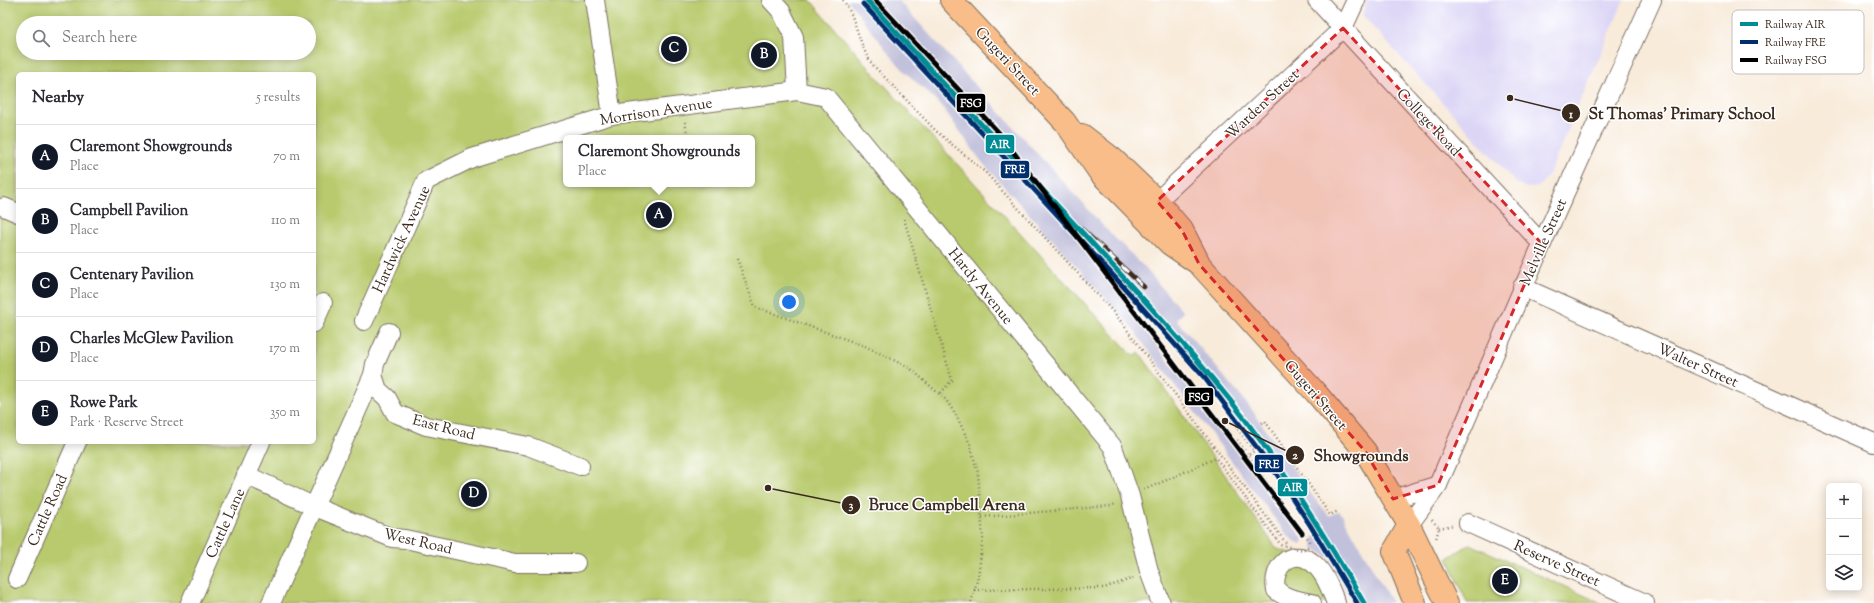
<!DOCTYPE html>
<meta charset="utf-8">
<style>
:root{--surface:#fff;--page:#f2f2f3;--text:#2b2b33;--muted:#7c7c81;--line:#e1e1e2;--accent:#111827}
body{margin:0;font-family:"Sorts Mill Goudy",serif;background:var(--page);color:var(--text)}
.controls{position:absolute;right:12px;bottom:12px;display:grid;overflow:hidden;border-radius:6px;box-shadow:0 2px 10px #0003}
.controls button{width:36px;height:36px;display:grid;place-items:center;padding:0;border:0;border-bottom:1px solid var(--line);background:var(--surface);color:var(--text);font:20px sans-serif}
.you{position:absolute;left:789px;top:302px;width:14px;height:14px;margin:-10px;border:3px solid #fff;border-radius:50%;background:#1a73e8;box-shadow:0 0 0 6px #1a73e833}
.badge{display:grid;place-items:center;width:26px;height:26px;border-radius:50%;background:var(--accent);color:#fff;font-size:13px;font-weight:700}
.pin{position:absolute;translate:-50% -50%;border:2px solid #fff;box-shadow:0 1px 4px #0006}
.popup{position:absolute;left:563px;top:135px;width:192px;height:52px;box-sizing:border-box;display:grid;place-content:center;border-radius:6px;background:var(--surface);filter:drop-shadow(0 1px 3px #0005);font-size:13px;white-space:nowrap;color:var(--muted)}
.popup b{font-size:15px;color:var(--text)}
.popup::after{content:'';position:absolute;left:50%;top:100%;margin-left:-8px;border:8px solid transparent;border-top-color:var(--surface)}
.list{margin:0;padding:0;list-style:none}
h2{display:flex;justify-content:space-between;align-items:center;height:52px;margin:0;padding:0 16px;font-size:17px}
h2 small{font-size:13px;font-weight:400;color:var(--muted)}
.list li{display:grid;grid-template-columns:26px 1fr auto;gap:12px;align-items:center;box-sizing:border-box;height:64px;padding:0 16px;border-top:1px solid var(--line)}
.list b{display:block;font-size:15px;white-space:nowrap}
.list p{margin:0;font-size:13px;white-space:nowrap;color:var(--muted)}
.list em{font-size:13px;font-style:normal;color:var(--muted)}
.icon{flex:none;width:22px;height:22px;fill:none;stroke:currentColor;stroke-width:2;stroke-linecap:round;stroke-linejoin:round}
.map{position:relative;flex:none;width:1874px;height:603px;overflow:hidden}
.search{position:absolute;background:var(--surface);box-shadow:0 2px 10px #0003;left:16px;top:16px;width:300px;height:44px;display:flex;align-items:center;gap:10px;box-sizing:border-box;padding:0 14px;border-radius:22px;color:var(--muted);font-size:15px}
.panel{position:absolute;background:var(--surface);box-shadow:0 2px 10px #0003;left:16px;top:72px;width:300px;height:372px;border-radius:6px}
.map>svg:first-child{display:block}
.built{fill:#dcd5f6}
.industrial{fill:#c2c1dc}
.green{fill:#b8ca6d;stroke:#7a7a46;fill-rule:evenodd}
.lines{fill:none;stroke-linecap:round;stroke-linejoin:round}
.minor-casing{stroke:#7d6e60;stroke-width:20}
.major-casing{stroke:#7d6e60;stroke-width:24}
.path{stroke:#7d6e60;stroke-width:2.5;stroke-dasharray:1 3;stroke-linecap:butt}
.minor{stroke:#fff;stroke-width:18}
.major{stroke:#f8bd88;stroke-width:22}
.rail-casing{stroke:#3b2a1e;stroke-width:4.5}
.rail{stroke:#fff;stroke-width:3;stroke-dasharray:9;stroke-linecap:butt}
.path-bridge{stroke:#7d6e60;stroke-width:2.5;stroke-dasharray:1 3;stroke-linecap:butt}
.rail-1-casing{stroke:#fff;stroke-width:8}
.rail-2-casing{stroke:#fff;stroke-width:8}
.rail-3-casing{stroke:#fff;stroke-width:8}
.rail-1{stroke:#008c95;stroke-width:5}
.rail-2{stroke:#002f6c;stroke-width:5}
.rail-3{stroke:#000;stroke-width:5}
.marked{fill:#d62828;fill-opacity:0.2;stroke:#d62828;stroke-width:3;stroke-dasharray:8 5;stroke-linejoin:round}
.labels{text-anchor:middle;stroke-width:3;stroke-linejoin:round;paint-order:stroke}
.street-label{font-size:15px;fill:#3b2a1e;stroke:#fff}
.key{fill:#fff;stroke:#c4bfbc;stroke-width:1}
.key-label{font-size:11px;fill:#3b2a1e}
.leader{fill:none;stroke:#3b2a1e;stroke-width:1.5}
.callout-dot{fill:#3b2a1e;stroke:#fff;stroke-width:1.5}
.mark-label{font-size:12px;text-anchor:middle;font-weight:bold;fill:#fff}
.callout-label{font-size:16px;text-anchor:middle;font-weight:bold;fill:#3b2a1e;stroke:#fff;stroke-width:3;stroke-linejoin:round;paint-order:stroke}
.line-badge{stroke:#fff;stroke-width:1.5}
.badge-label{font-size:11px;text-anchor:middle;font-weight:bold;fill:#fff}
</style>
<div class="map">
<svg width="1874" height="603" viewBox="0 0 1874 603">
<rect width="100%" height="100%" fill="#fff"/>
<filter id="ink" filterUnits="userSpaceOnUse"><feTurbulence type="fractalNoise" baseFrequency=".025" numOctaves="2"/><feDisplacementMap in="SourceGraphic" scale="8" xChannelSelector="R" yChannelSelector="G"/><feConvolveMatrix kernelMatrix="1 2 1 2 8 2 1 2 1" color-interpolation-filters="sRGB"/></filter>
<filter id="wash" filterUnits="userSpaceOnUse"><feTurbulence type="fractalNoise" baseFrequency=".012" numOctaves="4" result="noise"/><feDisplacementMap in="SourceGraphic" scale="16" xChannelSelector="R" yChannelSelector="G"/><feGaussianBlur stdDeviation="0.9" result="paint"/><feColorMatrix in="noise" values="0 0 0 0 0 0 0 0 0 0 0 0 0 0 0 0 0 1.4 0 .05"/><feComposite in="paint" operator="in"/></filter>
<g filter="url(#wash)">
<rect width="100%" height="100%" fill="#f8ebda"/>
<polygon class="built" points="1367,0 1624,0 1548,176 1538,187 1526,188 1517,184 1362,15"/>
<polygon class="industrial" points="848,0 898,0 1105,228 1144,267 1183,312 1176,319 1252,410 1310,493 1329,516 1339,511 1343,516 1392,603 1352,603 1330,558 1313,548 1313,538 1319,534 1245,425 1163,326 1160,329 1088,244 1083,248 1304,540 1302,544 1294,541 1287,535 1128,323 981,161 941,105 905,72 887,51"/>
<g class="green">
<path d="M0,0H810L877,77L1134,357L1139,352L1277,549L1315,560L1333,603H0ZM23,23H309V53H23ZM18,74H314V442H18ZM566,138H752V184H566Z"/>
<polygon points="1470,544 1601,603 1467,603 1448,558"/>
</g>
</g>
<g filter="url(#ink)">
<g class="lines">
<g class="minor-casing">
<g id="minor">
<polyline points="595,0 612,115"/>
<polyline points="771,0 781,11 794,37 797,91 826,97 1113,447 1130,496 1149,571 1161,603"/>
<polyline points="1317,0 1542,244"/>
<polyline points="1157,201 1343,28 1356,0"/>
<polyline points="4,207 18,213"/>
<polyline points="1522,287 1874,443"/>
<polyline points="364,321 426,181 472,158 612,115 797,91"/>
<polyline points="314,323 323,303"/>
<polyline points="389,332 375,364 373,375 378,390 387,398 395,413 426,426 528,446 580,466"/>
<polyline points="246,475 315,507 392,538 405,539 515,563 576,563"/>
<polyline points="1393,499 1438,485"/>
<polyline points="1468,523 1645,603"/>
<polyline points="1409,525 1438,485 1542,244 1652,0"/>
<polyline points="17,579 77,442"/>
<polyline points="190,603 261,442"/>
<polyline points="271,603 373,375"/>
<path d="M1312,603C1299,600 1286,599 1276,590C1271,567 1292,546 1313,563C1325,573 1330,589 1336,603"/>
</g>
</g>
<g class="major-casing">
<g id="major">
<polyline points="951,0 1065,122 1100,173 1170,244 1199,264 1316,393 1365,451 1409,525 1447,603"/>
<polyline points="1082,135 1113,159 1157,201 1182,230 1198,261"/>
<polyline points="1409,525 1394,551 1415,603"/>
</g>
</g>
<g class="path">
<path d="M843,0C857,19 858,44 872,64L936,131L985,172L1116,315L1286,543"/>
<polyline points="685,122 688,138"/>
<polyline points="695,184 695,187"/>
<polyline points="904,219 952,380 940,394"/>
<polyline points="737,259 755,307 865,346 910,368 946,400 956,415 970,444 978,473 983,539 978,577 971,603"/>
<polyline points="1262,423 1265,421 1330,515 1338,511"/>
<polyline points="1220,424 1244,458 1254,451 1229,417"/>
<polyline points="1218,426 1232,415"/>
<polyline points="1237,440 1309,540 1309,543"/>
<polyline points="1144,490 1216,458 1247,500"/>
<polyline points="982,517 1110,506 1116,504"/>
<polyline points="1432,520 1439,528 1436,539"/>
<polyline points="1439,528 1454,525"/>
<polyline points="974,590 1104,588 1134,578"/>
</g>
<use href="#minor" class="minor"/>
<use href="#major" class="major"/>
<g class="rail-casing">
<polyline id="rail" points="1069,217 1144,287"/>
</g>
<use href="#rail" class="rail"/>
<polyline class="path-bridge" points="1247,500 1281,545 1303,550 1309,546"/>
<g class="rail-1-casing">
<path id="rail-1" d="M867,0C941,82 1017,162 1092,243C1144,300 1197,357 1244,418C1288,477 1327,539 1364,603"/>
</g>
<g class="rail-2-casing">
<polyline id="rail-2" points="863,4 1121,284 1204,377 1276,473 1310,525 1357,603"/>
</g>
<g class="rail-3-casing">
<polyline id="rail-3" points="875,0 999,133 1302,533"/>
</g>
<use href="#rail-1" class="rail-1"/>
<use href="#rail-2" class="rail-2"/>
<use href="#rail-3" class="rail-3"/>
</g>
</g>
<path class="marked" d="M1343,28L1542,244L1438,485L1393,499L1365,451L1199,264L1182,230L1157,201Z"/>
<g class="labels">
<g class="street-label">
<text transform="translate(1008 61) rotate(47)" y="5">Gugeri Street</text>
<text transform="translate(1262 104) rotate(-43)" y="5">Warden Street</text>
<text transform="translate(656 111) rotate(-9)" y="5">Morrison Avenue</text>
<text transform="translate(1429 122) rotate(47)" y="5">College Road</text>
<text transform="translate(401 239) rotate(-65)" y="5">Hardwick Avenue</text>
<text transform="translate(1543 242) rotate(-66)" y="5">Melville Street</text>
<text transform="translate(981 286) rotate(51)" y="5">Hardy Avenue</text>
<text transform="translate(1698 365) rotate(24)" y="5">Walter Street</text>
<text transform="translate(1316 395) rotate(49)" y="5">Gugeri Street</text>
<text transform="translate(444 427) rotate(14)" y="5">East Road</text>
<text transform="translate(47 510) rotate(-66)" y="5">Cattle Road</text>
<text transform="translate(225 523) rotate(-66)" y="5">Cattle Lane</text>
<text transform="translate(418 541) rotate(13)" y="5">West Road</text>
<text transform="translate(1557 563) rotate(24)" y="5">Reserve Street</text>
</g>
</g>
<rect x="1732" y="10" width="132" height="64" rx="6" class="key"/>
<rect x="1740" y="22" width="18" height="4" fill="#008c95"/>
<rect x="1740" y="40" width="18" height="4" fill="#002f6c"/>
<rect x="1740" y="58" width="18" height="4" fill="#000"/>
<g class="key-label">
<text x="1765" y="28">Railway AIR</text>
<text x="1765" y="46">Railway FRE</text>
<text x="1765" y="64">Railway FSG</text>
</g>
<path class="leader" d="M1510 98L1571 113M1225 421L1295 455M768 488L851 505"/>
<g class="callout-dot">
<circle cx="1510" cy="98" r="4"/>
<circle cx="1225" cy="421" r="4"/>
<circle cx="768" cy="488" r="4"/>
<circle cx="1571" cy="113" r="10"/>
<circle cx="1295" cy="455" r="10"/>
<circle cx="851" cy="505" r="10"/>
</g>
<g class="mark-label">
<text x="1571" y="118">1</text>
<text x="1295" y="459">2</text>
<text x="851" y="509">3</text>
</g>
<g class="callout-label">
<text x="1682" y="119">St Thomas' Primary School</text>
<text x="1361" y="461">Showgrounds</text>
<text x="947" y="510">Bruce Campbell Arena</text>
</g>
<g class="line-badge">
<rect x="956" y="93" width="30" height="20" rx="4" fill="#000"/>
<rect x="985" y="134" width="30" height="20" rx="4" fill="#008c95"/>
<rect x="1000" y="160" width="30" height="19" rx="4" fill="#002f6c"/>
<rect x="1184" y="387" width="30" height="19" rx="4" fill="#000"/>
<rect x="1254" y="454" width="30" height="19" rx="4" fill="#002f6c"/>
<rect x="1277" y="478" width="31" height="19" rx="4" fill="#008c95"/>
</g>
<g class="badge-label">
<text x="971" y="107">FSG</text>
<text x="1000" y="148">AIR</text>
<text x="1015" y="173">FRE</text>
<text x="1199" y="401">FSG</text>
<text x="1269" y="468">FRE</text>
<text x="1293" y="491">AIR</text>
</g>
</svg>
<div class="controls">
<button>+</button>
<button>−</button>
<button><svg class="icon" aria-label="layers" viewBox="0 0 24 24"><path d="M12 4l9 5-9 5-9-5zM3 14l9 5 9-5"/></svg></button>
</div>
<div class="you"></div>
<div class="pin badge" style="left:659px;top:215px">A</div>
<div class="popup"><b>Claremont Showgrounds</b>Place</div>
<div class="pin badge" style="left:764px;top:55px">B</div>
<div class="pin badge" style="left:674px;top:49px">C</div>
<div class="pin badge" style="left:474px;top:494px">D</div>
<div class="pin badge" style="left:1505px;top:581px">E</div>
<div class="search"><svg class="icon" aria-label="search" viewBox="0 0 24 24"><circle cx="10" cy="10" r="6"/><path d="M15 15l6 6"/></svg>Search here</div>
<section class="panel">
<h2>Nearby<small>5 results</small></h2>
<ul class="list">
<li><span class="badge">A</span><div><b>Claremont Showgrounds</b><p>Place</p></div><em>70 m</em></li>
<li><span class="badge">B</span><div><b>Campbell Pavilion</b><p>Place</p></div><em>110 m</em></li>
<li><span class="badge">C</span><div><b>Centenary Pavilion</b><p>Place</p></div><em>130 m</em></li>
<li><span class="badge">D</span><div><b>Charles McGlew Pavilion</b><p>Place</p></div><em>170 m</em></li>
<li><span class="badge">E</span><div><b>Rowe Park</b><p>Park · Reserve Street</p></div><em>350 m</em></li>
</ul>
</section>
</div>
